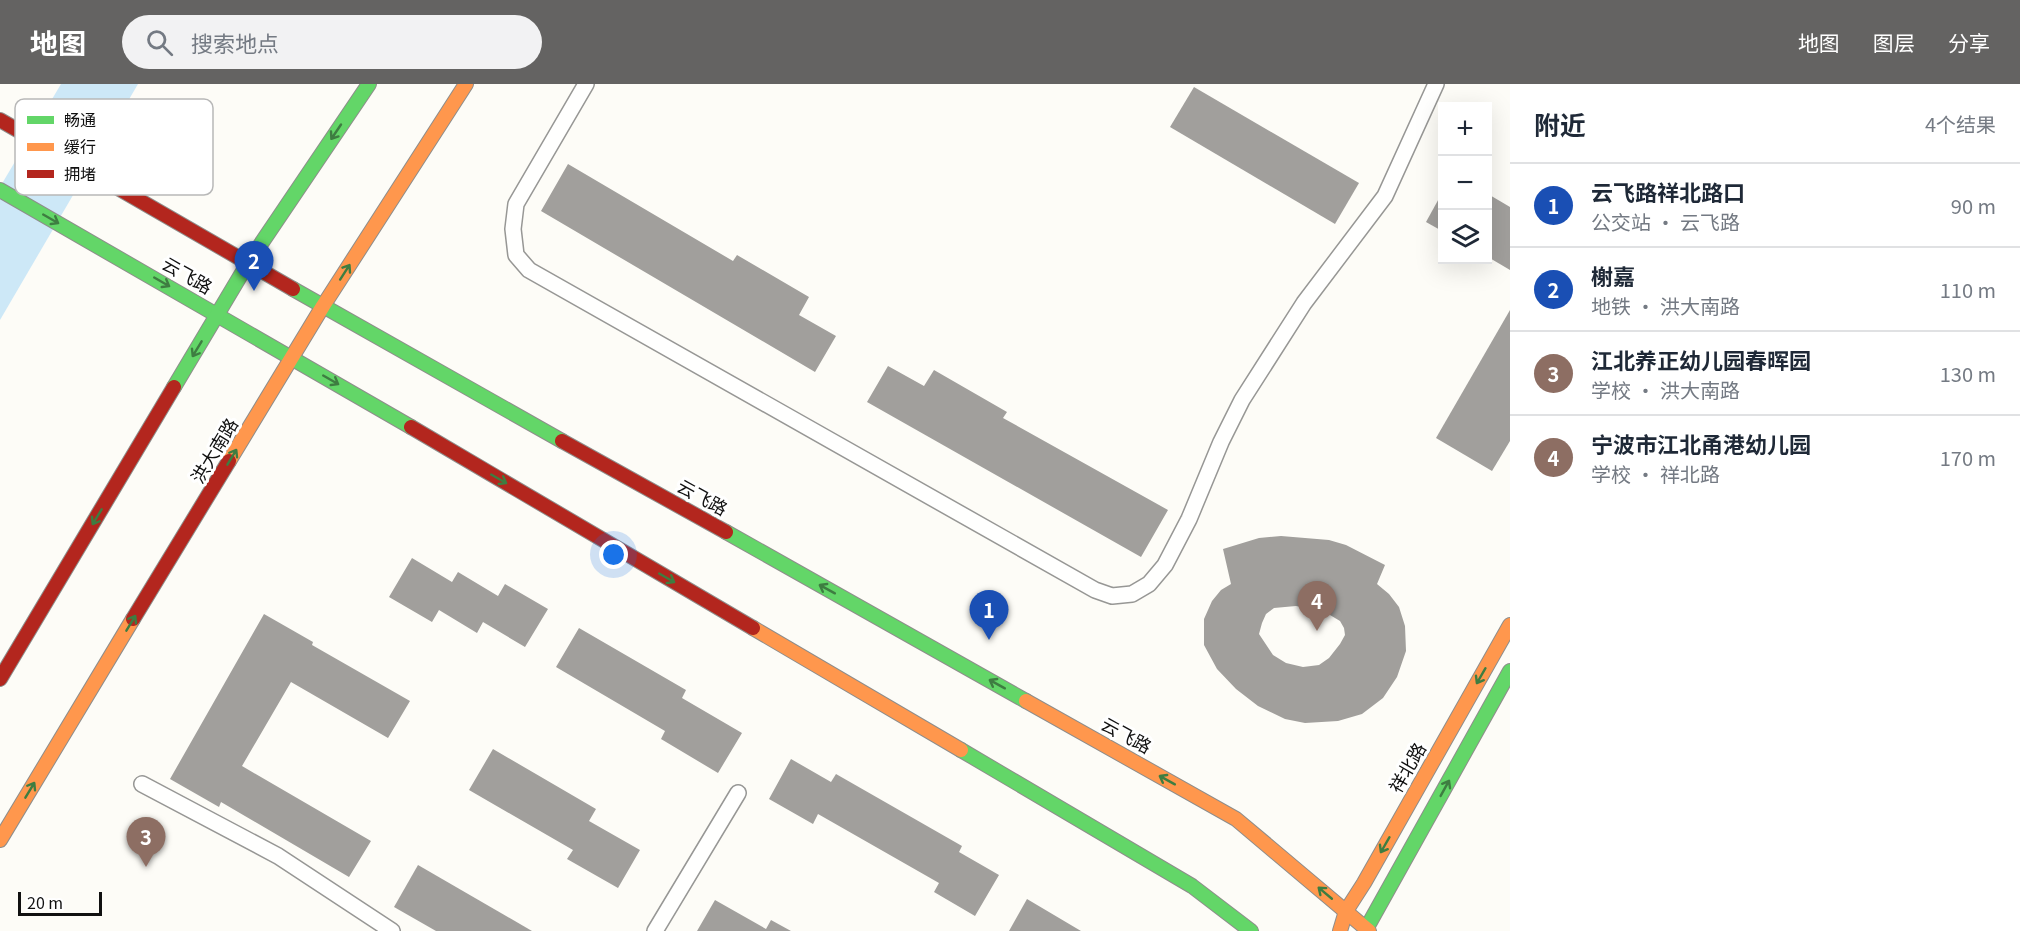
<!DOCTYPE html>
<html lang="zh">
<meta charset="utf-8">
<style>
:root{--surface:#fff;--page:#f2f2f3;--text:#1f2937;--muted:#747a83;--line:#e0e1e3;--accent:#646362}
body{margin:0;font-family:Georgia,"Noto Sans SC",serif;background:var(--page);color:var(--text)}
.controls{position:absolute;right:18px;top:18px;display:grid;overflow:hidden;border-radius:0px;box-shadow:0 6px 24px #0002}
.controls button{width:54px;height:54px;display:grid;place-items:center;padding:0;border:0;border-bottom:2px solid var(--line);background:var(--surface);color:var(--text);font:30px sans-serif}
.scale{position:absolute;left:18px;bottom:15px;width:84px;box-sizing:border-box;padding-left:6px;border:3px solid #111;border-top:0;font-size:16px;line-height:21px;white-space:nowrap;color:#111;-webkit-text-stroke:4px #fff;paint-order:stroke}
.you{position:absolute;left:614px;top:471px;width:21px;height:21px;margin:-15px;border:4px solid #fff;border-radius:50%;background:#1a73e8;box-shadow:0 0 0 9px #1a73e833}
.badge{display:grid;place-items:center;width:39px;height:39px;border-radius:50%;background:var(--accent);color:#fff;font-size:20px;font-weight:700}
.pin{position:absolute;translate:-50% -50px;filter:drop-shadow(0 2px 3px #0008)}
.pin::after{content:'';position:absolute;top:32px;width:21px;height:18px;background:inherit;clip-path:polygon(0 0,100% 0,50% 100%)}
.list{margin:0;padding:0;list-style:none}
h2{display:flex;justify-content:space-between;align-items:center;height:78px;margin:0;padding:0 24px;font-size:26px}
h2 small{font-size:20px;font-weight:400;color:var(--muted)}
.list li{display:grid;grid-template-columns:39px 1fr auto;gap:18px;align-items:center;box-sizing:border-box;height:84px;padding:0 24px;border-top:2px solid var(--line)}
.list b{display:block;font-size:22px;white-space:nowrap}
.list p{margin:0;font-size:20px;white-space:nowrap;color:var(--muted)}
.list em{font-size:20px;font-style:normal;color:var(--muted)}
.icon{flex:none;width:33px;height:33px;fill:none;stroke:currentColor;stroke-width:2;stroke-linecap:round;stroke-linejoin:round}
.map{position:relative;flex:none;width:1510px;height:847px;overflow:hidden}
header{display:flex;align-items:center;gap:36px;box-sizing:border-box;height:84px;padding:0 30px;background:var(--accent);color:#fff}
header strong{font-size:28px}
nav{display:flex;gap:33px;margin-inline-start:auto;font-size:21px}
.search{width:420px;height:54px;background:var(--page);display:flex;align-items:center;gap:15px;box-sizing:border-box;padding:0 21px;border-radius:33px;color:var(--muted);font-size:22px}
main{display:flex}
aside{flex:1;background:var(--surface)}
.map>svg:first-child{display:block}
.water{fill:#cde8f7}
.building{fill:#a19f9c;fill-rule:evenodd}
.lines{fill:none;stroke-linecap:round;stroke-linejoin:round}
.lane-casing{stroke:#979795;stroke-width:18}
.fast-casing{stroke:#8e8d8b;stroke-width:16}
.slow-casing{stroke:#8e8d8b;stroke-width:16}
.jam-casing{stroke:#8e8d8b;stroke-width:16}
.lane{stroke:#fffffe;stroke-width:15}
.fast{stroke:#63d668;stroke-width:14}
.slow{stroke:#ff974d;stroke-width:14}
.jam{stroke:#b3261e;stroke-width:14}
.oneway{stroke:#3e7d41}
.labels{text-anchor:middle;stroke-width:6;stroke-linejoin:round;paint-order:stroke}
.street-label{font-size:18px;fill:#111;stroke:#fff}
.key{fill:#fff;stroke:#b8b8b8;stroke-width:1.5}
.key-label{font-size:16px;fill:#111}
</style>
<header>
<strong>地图</strong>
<div class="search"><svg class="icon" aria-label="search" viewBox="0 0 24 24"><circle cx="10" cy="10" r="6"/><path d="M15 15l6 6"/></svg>搜索地点</div>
<nav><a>地图</a><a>图层</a><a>分享</a></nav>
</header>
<main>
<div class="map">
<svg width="1510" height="847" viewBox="0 0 1510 847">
<rect width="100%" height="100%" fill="#fdfcf7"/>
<polygon class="water" points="61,0 138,0 0,236 0,103"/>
<g class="building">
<polygon points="1194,3 1359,99 1335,140 1170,43"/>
<polygon points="568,80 733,177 737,171 809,213 799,231 836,252 815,288 541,127"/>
<polygon points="1442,109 1442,147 1426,138"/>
<polygon points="1488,110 1510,123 1510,186 1488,173"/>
<polygon points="1510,226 1510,357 1492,387 1436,354"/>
<polygon points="888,282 924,302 934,286 1007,328 1003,334 1168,426 1141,473 867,318"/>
<path d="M1281,452L1329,456L1346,461L1385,481L1377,500L1389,510L1399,523L1405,542L1406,567L1397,593L1383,614L1362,630L1338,637L1305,639L1285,635L1258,622L1236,605L1217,585L1204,561V535L1212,517L1221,506L1231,500L1223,465L1259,454ZM1296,522L1312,525L1330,531L1340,537L1344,544L1345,551L1340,560L1329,574L1319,581L1303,583L1286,579L1273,571L1259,550L1262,539L1266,530L1274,524Z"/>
<polygon points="412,474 452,498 458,488 498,512 505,500 548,525 525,563 483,538 477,549 439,526 432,538 389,513"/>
<polygon points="264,530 313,558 312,561 410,617 388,654 291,598 242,682 371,757 349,793 221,718 219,723 170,695"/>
<polygon points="579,544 686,606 682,614 742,649 718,689 661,655 665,647 556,583"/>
<polygon points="493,665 596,725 589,737 640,766 618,804 567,775 573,766 469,706"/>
<polygon points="791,675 831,698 836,690 962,762 959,768 999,791 975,832 934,808 939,799 818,730 813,740 769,715"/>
<polygon points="418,781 532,847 436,847 394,823"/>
<polygon points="1027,815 1081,847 1009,847"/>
<polygon points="715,816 766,845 771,836 791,847 697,847"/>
</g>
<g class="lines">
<g class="lane-casing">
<g id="lane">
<polyline points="586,0 516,120 513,145 516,171 529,186 1095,506 1112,512 1132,510 1149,500 1165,481 1189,435 1221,358 1242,316 1304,219 1385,112 1436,0"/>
<polyline points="142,700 278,772 392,847"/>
<polyline points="655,847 738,709"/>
</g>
</g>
<g class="fast-casing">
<g id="fast">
<polyline points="0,106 411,343"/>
<polyline points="293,205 562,357"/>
<polyline points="174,303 248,179 369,0"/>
<polyline points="726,448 1026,617"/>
<polyline points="961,666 1192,802 1251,847"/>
<polyline points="1365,847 1510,587"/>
</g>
</g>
<g class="slow-casing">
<g id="slow">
<polyline points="229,377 323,222 466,0"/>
<polyline points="753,544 961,666"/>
<polyline points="1026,617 1236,735 1369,847"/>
<polyline points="0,756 133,535"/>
<polyline points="1340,847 1346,827 1364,799 1510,541"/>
</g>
</g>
<g class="jam-casing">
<g id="jam">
<polyline points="0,36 293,205"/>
<polyline points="411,343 753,544"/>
<polyline points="562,357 726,448"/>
<polyline points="133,535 229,377"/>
<polyline points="0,595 174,303"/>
</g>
</g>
<use href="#lane" class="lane"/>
<use href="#fast" class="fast"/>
<use href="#slow" class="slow"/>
<use href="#jam" class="jam"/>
</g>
<defs><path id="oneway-shaft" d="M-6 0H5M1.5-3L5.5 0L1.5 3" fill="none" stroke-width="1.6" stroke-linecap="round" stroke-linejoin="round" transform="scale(1.5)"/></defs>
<g class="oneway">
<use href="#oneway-shaft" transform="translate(336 48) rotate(124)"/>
<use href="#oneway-shaft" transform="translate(51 135) rotate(30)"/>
<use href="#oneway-shaft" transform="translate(345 188) rotate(-57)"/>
<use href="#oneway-shaft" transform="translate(162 198) rotate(30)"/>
<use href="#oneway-shaft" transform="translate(197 265) rotate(121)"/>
<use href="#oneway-shaft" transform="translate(331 296) rotate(30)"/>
<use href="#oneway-shaft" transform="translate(232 373) rotate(-59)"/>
<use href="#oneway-shaft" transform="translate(499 395) rotate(30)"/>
<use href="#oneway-shaft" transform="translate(97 433) rotate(121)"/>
<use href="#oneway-shaft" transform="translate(667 494) rotate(30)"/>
<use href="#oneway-shaft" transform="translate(827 505) rotate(-151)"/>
<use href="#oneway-shaft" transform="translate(131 539) rotate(-59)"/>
<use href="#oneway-shaft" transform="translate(1481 592) rotate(120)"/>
<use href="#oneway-shaft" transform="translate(997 600) rotate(-151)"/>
<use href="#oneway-shaft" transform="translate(1167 696) rotate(-151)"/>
<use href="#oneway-shaft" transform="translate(1445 704) rotate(-61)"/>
<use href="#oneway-shaft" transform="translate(30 706) rotate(-59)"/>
<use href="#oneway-shaft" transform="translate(1385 761) rotate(120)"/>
<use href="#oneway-shaft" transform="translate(1325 809) rotate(-140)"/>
</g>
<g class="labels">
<g class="street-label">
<text transform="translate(187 192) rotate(30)" y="6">云飞路</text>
<text transform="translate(215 367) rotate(-59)" y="6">洪大南路</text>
<text transform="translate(702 414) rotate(29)" y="6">云飞路</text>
<text transform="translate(1126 652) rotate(29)" y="6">云飞路</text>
<text transform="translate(1408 684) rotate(-60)" y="6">祥北路</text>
</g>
</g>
<rect x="15" y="15" width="198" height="96" rx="9" class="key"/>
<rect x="27" y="32" width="27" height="8" fill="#63d668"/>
<rect x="27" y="59" width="27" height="8" fill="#ff974d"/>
<rect x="27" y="86" width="27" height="8" fill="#b3261e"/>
<g class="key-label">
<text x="64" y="42">畅通</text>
<text x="64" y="69">缓行</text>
<text x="64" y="96">拥堵</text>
</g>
</svg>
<div class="controls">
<button>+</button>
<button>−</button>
<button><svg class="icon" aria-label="layers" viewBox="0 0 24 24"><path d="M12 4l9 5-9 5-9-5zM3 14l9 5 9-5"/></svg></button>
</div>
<div class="scale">20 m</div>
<div class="you"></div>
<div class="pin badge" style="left:989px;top:556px;background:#1a4fb4">1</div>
<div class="pin badge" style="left:254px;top:207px;background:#1a4fb4">2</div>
<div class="pin badge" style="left:146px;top:783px;background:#8d6e63">3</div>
<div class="pin badge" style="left:1317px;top:547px;background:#8d6e63">4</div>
</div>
<aside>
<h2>附近<small>4个结果</small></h2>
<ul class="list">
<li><span class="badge" style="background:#1a4fb4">1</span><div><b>云飞路祥北路口</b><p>公交站 · 云飞路</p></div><em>90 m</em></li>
<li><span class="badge" style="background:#1a4fb4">2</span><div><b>榭嘉</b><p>地铁 · 洪大南路</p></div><em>110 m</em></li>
<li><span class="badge" style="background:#8d6e63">3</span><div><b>江北养正幼儿园春晖园</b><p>学校 · 洪大南路</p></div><em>130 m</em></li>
<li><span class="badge" style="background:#8d6e63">4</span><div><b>宁波市江北甬港幼儿园</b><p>学校 · 祥北路</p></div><em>170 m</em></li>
</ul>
</aside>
</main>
